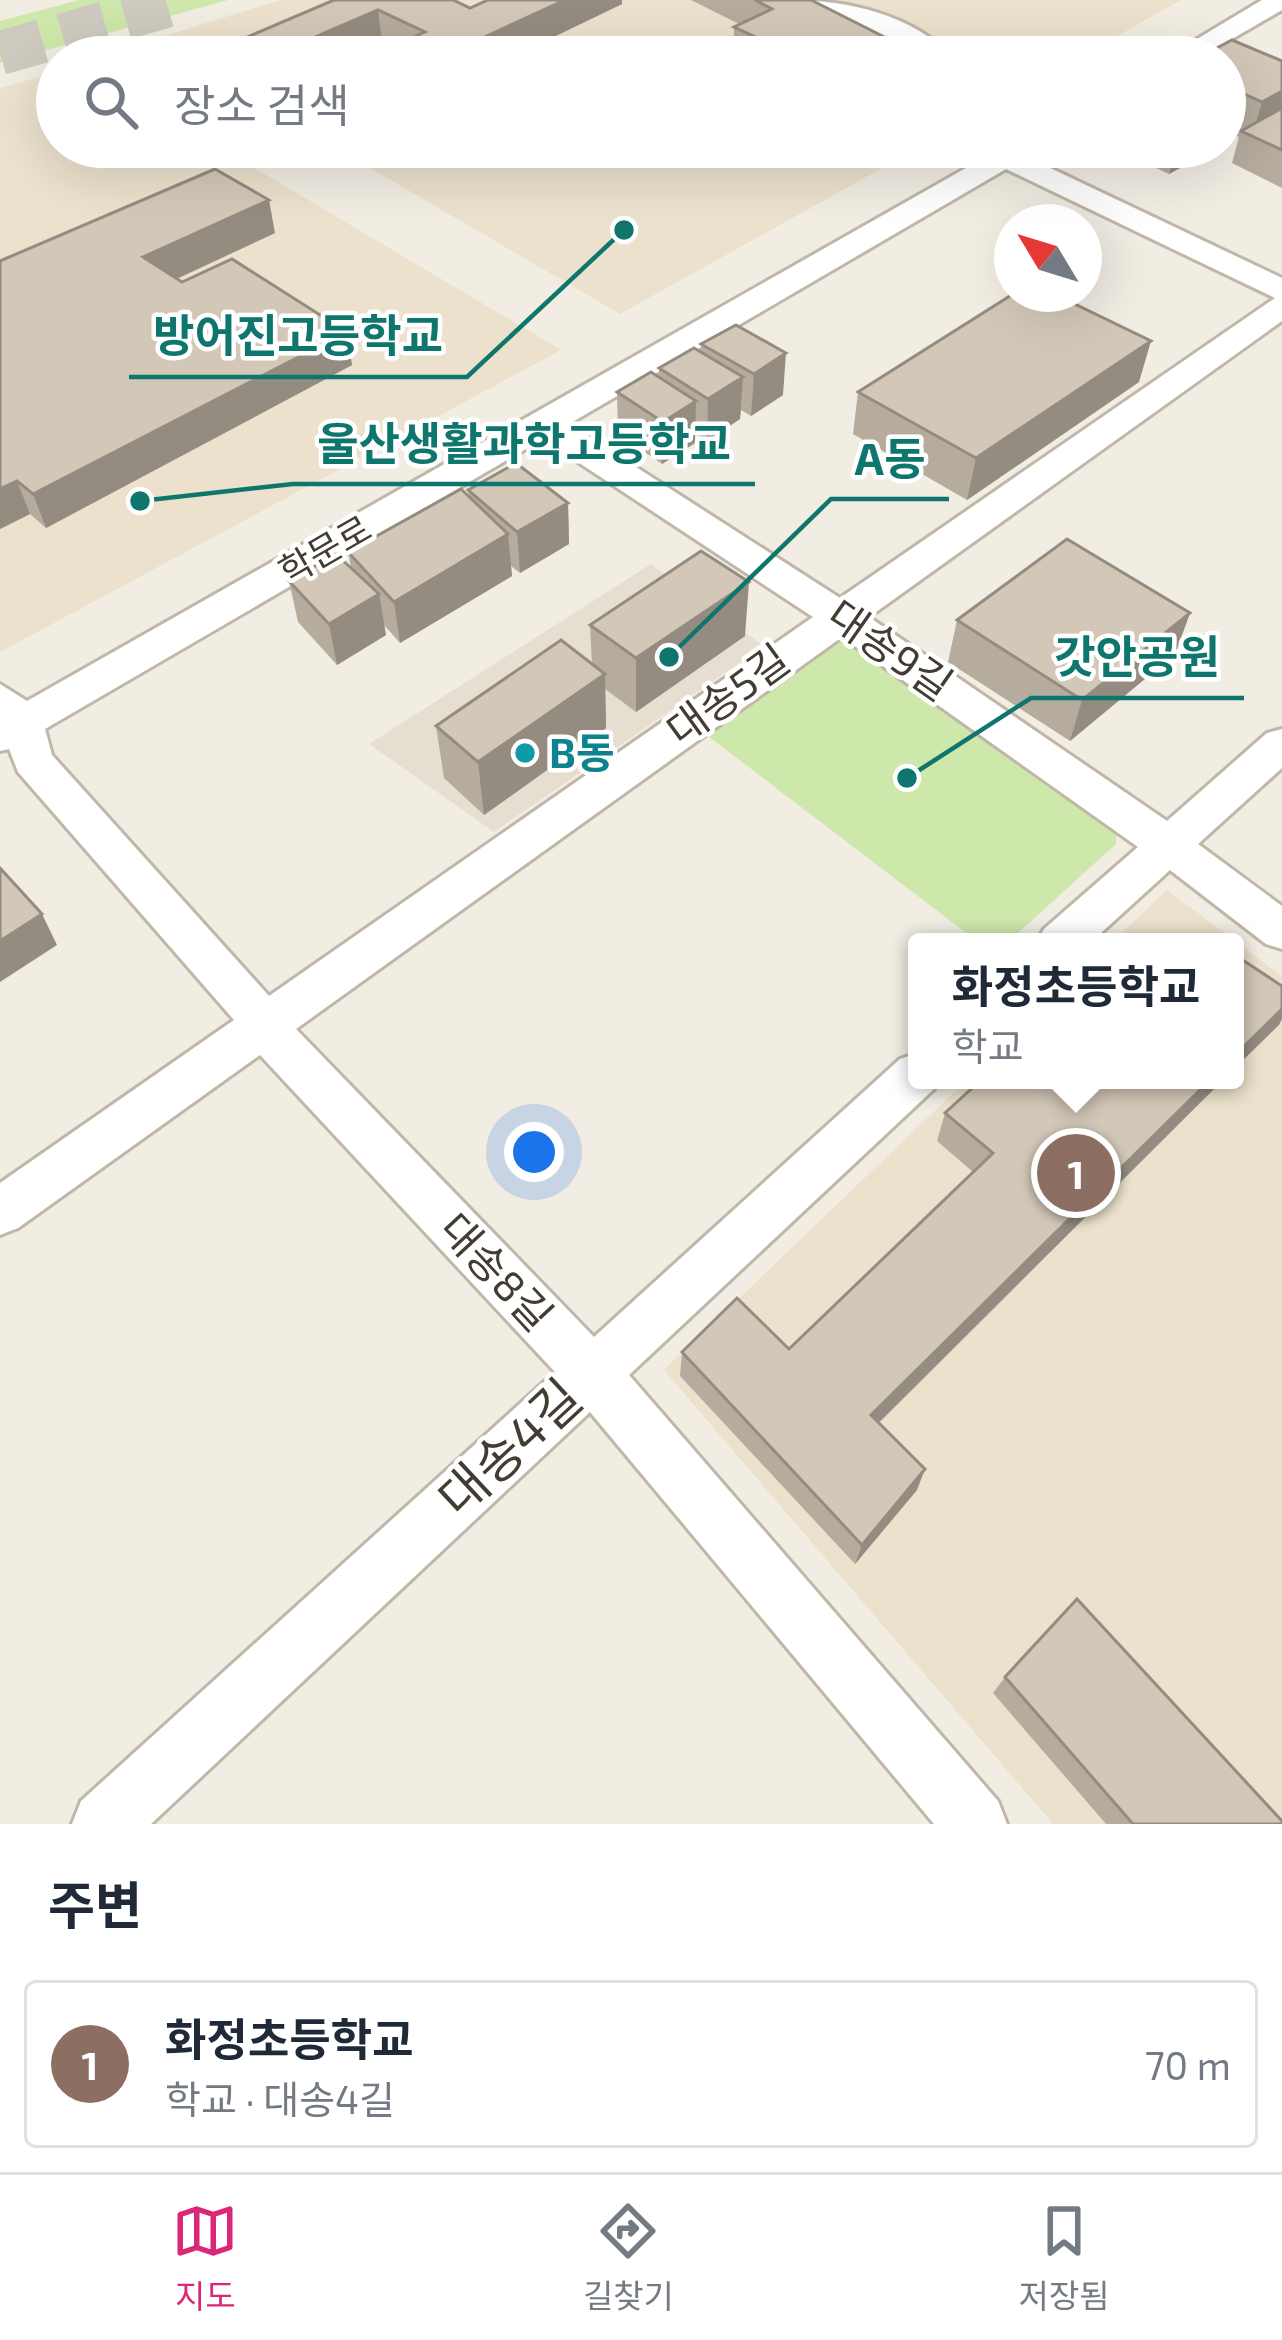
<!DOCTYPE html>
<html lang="ko">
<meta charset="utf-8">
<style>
:root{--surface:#fff;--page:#f6f6f7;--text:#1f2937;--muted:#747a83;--line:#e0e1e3;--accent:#db2777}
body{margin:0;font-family:"Exo 2","Noto Sans KR",sans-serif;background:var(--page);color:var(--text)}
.compass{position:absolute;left:994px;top:204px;width:108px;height:108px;border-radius:50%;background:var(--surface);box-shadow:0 12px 48px #0002;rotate:308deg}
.you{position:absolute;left:534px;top:1152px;width:42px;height:42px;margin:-30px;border:9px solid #fff;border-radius:50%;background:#1a73e8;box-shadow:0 0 0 18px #1a73e833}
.badge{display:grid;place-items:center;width:78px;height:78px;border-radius:50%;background:var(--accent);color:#fff;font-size:39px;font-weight:700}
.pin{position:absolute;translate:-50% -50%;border:6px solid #fff;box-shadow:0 3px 12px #0006}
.popup{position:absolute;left:908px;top:933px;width:336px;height:156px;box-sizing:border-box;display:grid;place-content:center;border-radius:12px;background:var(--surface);filter:drop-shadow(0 3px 9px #0005);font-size:39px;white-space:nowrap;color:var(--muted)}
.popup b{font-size:45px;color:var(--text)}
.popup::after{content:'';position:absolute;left:50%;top:100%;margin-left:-24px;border:24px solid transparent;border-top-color:var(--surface)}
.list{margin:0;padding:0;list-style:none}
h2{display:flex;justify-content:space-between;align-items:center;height:156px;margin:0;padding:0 48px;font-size:51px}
h2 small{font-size:39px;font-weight:400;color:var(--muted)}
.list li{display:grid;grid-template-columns:78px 1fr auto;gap:36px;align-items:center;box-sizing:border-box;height:168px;margin:0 24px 24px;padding:0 24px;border:3px solid var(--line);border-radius:12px}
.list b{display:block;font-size:45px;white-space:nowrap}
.list p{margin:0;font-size:39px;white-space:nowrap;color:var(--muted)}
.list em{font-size:39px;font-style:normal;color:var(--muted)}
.icon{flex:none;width:66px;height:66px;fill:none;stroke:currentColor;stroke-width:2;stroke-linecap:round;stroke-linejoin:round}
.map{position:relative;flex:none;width:1282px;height:1824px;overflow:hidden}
.search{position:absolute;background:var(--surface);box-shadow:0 12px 48px #0002;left:36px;right:36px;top:36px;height:132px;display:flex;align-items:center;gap:30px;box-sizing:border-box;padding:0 42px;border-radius:66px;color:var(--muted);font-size:45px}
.sheet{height:348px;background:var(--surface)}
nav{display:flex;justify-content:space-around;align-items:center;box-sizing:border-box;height:168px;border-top:3px solid var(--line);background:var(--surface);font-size:33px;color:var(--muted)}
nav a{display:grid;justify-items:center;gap:6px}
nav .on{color:var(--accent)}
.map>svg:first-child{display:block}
.residential{fill:#e6ded1}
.education{fill:#ebe1cc}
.green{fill:#cee7aa}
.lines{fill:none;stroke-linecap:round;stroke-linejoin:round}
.highway-tunnel{stroke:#cfcac0;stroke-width:44;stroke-dasharray:44 21;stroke-linecap:butt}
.minor-casing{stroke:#c0b7a9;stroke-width:6}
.minor{fill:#fff;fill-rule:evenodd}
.wall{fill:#b5ac9e}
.shaded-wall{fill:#948c81}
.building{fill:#d3c8b8;stroke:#948c81;stroke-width:3}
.culture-dot{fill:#0f9aa8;stroke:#fff;stroke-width:4.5}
.labels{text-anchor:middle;stroke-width:9;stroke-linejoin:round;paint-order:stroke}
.far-street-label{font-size:36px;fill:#433c33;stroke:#fff}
.street-label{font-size:42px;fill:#433c33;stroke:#fff}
.culture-label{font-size:42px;font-weight:bold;fill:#0d838f;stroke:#fff;text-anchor:start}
.near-street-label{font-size:51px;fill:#433c33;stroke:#fff}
.leader{fill:none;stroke:#0f766e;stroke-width:4.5}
.callout-dot{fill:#0f766e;stroke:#fff;stroke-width:4.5}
.callout-label{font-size:45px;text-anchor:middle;font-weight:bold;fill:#0f766e;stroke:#fff;stroke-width:9;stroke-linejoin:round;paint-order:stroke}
</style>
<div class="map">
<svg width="1282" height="1824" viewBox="0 0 1282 1824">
<rect width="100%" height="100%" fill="#f2ede3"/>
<polygon class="residential" points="651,564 764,646 494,832 369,744"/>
<g class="education">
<polygon points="280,0 1181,0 1080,57 180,57 152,40"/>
<polygon points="57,72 57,147 219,147 561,350 0,652 0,88"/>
<polygon points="334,147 920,147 620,314"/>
<polygon points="1167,890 1282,976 1282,1824 1053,1824 664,1370 967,1080 1235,1080 1235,942 1112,942"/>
</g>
<g class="green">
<polygon points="79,0 228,0 0,63 0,21"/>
<polygon points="834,641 859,645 1117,822 1116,844 1008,942 978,942 704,733"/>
</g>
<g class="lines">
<polyline class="highway-tunnel" points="0,53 187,0"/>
<g class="minor-casing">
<g id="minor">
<path d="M793,0C846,0 914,15 952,57H918L856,22Z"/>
<polygon points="1262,0 1282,0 1282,10 1201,57 1167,57"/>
<path d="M975,147H1038L1027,157L1282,278V321L869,617L1167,821L1267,733L1282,729V768L1198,844L1282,906V949L1266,944L1170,870L1091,942H1037L1044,929L1138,847L842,637L296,1029L594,1337L900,1059L917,1053V1080H938L934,1089L629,1375L998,1801L1007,1824H934L590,1412L151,1824H72L81,1801L555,1372L260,1055L18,1228L0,1235V1183L234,1020L18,772L9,749L0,751V684L27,701L980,160L971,152ZM1006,169L1275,298L840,598L569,424ZM543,439L813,617L269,996L52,755L45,729Z"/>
</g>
</g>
<use href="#minor" class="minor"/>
</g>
<g class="wall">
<polygon points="334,0 470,8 488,0 622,0 622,4 512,57 411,57 382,41 346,57 233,57 231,44"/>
<polygon points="691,0 811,0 924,57 733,57 734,27 739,24"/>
<polygon points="1225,57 1282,61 1282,188 1232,163 1239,137 1225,131"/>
<polygon points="1111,147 1210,147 1209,152 1169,174"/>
<polygon points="275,233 177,279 352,365 46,528 30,514 0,529 0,261"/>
<polygon points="736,325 783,395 751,416 741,410 740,419 707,441 695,433 695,443 662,464 618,434 617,392 659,377 659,368 701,352 701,344"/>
<polygon points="1139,382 967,500 853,434 858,392"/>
<polygon points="468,490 568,503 569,544 520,573 511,566 512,576 400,643 384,625 386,635 337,665 298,622 289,581 351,567 348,552 469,496"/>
<polygon points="1190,613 1175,654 1070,741 948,662 957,620"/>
<polygon points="590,625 745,636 636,712 605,689 606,728 484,815 444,778 436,726 592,664"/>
<polygon points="1223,1080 879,1423 917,1490 855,1564 680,1376 682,1352 789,1349 973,1172 937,1141 945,1113 1068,1085"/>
<polygon points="1005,1677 1282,1824 1106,1824 993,1693"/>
</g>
<g class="shaded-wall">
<polygon points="565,0 622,0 622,4 512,57 464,57 463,47"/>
<polygon points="378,10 382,41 346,57 269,57"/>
<polygon points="1282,91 1282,124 1252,136 1262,102"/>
<polygon points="1176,147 1210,147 1209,152 1169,174"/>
<polygon points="269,200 275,233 152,290 143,257"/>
<polygon points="347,332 352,365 46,528 33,494"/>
<polygon points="1151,341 1139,382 967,500 976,458"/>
<polygon points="786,353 783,395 751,416 754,374"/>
<polygon points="743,377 740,419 707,441 708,399"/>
<polygon points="696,401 695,443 662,464 663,422"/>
<polygon points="17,481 30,514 0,529 0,489"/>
<polygon points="568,503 569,544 520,573 517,532"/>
<polygon points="508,534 512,576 400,643 394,602"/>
<polygon points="749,582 745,636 636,712 636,658"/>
<polygon points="379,594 386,635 337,665 329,624"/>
<polygon points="1190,613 1175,654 1070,741 1082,700"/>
<polygon points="605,674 606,728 484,815 478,762"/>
<polygon points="42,914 57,945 0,982 0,941"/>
<polygon points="1282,1009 1282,1019 1279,1025 1235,1068 1235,1055"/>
<polygon points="1210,1080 1223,1080 864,1437 871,1415"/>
<polygon points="925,1469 917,1490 855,1564 862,1545"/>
</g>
<g class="building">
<polygon points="334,0 453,0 470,8 488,0 565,0 463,47 484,57 434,57 439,54 409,39 425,32 378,10 269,57 253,57 231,44"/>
<polygon points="755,0 811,0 924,57 799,57 734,27 772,9"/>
<polygon points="1232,40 1282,61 1282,91 1262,102 1225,85 1225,57 1200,57"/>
<polygon points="1282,108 1282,150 1241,131"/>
<polygon points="215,169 269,200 143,257 182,282 232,259 347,332 33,494 17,481 0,489 0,261"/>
<polygon points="1013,294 1054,294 1151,341 976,458 858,392"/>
<polygon points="736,325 786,353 754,374 701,344"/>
<polygon points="694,348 743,377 708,399 659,368"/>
<polygon points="651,372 696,401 663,422 617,392"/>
<polygon points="516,463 568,503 517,532 468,490"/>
<polygon points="461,489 508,534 394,602 348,552"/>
<polygon points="1067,539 1190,613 1082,700 957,620"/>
<polygon points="701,551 749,582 636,658 590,625"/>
<polygon points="336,554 379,594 329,624 289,581"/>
<polygon points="561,640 605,674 478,762 436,726"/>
<polygon points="0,868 42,914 0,941"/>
<polygon points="1235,955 1282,986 1282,1009 1235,1055"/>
<polygon points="981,1080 1061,1080 1068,1085 1073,1080 1210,1080 871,1415 925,1469 862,1545 682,1352 737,1298 789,1349 993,1153 945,1113"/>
<polygon points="1077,1599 1282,1821 1282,1824 1133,1824 1005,1677"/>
</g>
<circle class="culture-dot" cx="525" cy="753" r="12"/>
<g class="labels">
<g class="far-street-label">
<text transform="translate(325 550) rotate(-30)" y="13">학문로</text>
</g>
<g class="street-label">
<text transform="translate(890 650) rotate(35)" y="15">대송9길</text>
<text transform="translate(728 695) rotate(-36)" y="15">대송5길</text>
<text transform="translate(496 1272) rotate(47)" y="15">대송8길</text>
</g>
<g class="culture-label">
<text x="549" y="768">B동</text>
</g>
<g class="near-street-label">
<text transform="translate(510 1448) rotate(-43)" y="18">대송4길</text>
</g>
</g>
<path class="leader" d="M624 230L467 377H129M140 501L293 484H755M669 657L831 499H949M907 778L1031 698H1244"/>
<g class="callout-dot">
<circle cx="624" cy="230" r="12"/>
<circle cx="140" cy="501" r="12"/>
<circle cx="669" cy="657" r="12"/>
<circle cx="907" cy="778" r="12"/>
</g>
<g class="callout-label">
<text x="298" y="352">방어진고등학교</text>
<text x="524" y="460">울산생활과학고등학교</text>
<text x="890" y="475">A동</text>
<text x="1137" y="673">갓안공원</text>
</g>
</svg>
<svg class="compass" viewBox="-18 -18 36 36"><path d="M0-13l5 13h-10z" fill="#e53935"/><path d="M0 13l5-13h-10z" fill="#747a83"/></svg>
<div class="you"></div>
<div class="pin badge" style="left:1076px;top:1173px;background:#8d6e63">1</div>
<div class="popup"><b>화정초등학교</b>학교</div>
<div class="search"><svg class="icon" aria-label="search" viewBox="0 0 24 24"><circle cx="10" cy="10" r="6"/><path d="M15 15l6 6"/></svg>장소 검색</div>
</div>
<section class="sheet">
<h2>주변<small></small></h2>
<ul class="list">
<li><span class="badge" style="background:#8d6e63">1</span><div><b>화정초등학교</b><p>학교 · 대송4길</p></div><em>70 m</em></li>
</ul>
</section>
<nav>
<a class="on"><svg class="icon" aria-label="map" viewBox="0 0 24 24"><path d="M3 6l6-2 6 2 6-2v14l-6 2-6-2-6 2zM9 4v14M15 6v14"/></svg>지도</a>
<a><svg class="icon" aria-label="directions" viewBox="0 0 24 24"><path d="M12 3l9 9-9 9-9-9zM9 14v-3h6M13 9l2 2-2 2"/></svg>길찾기</a>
<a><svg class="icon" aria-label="saved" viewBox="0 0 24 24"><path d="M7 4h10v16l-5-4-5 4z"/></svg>저장됨</a>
</nav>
